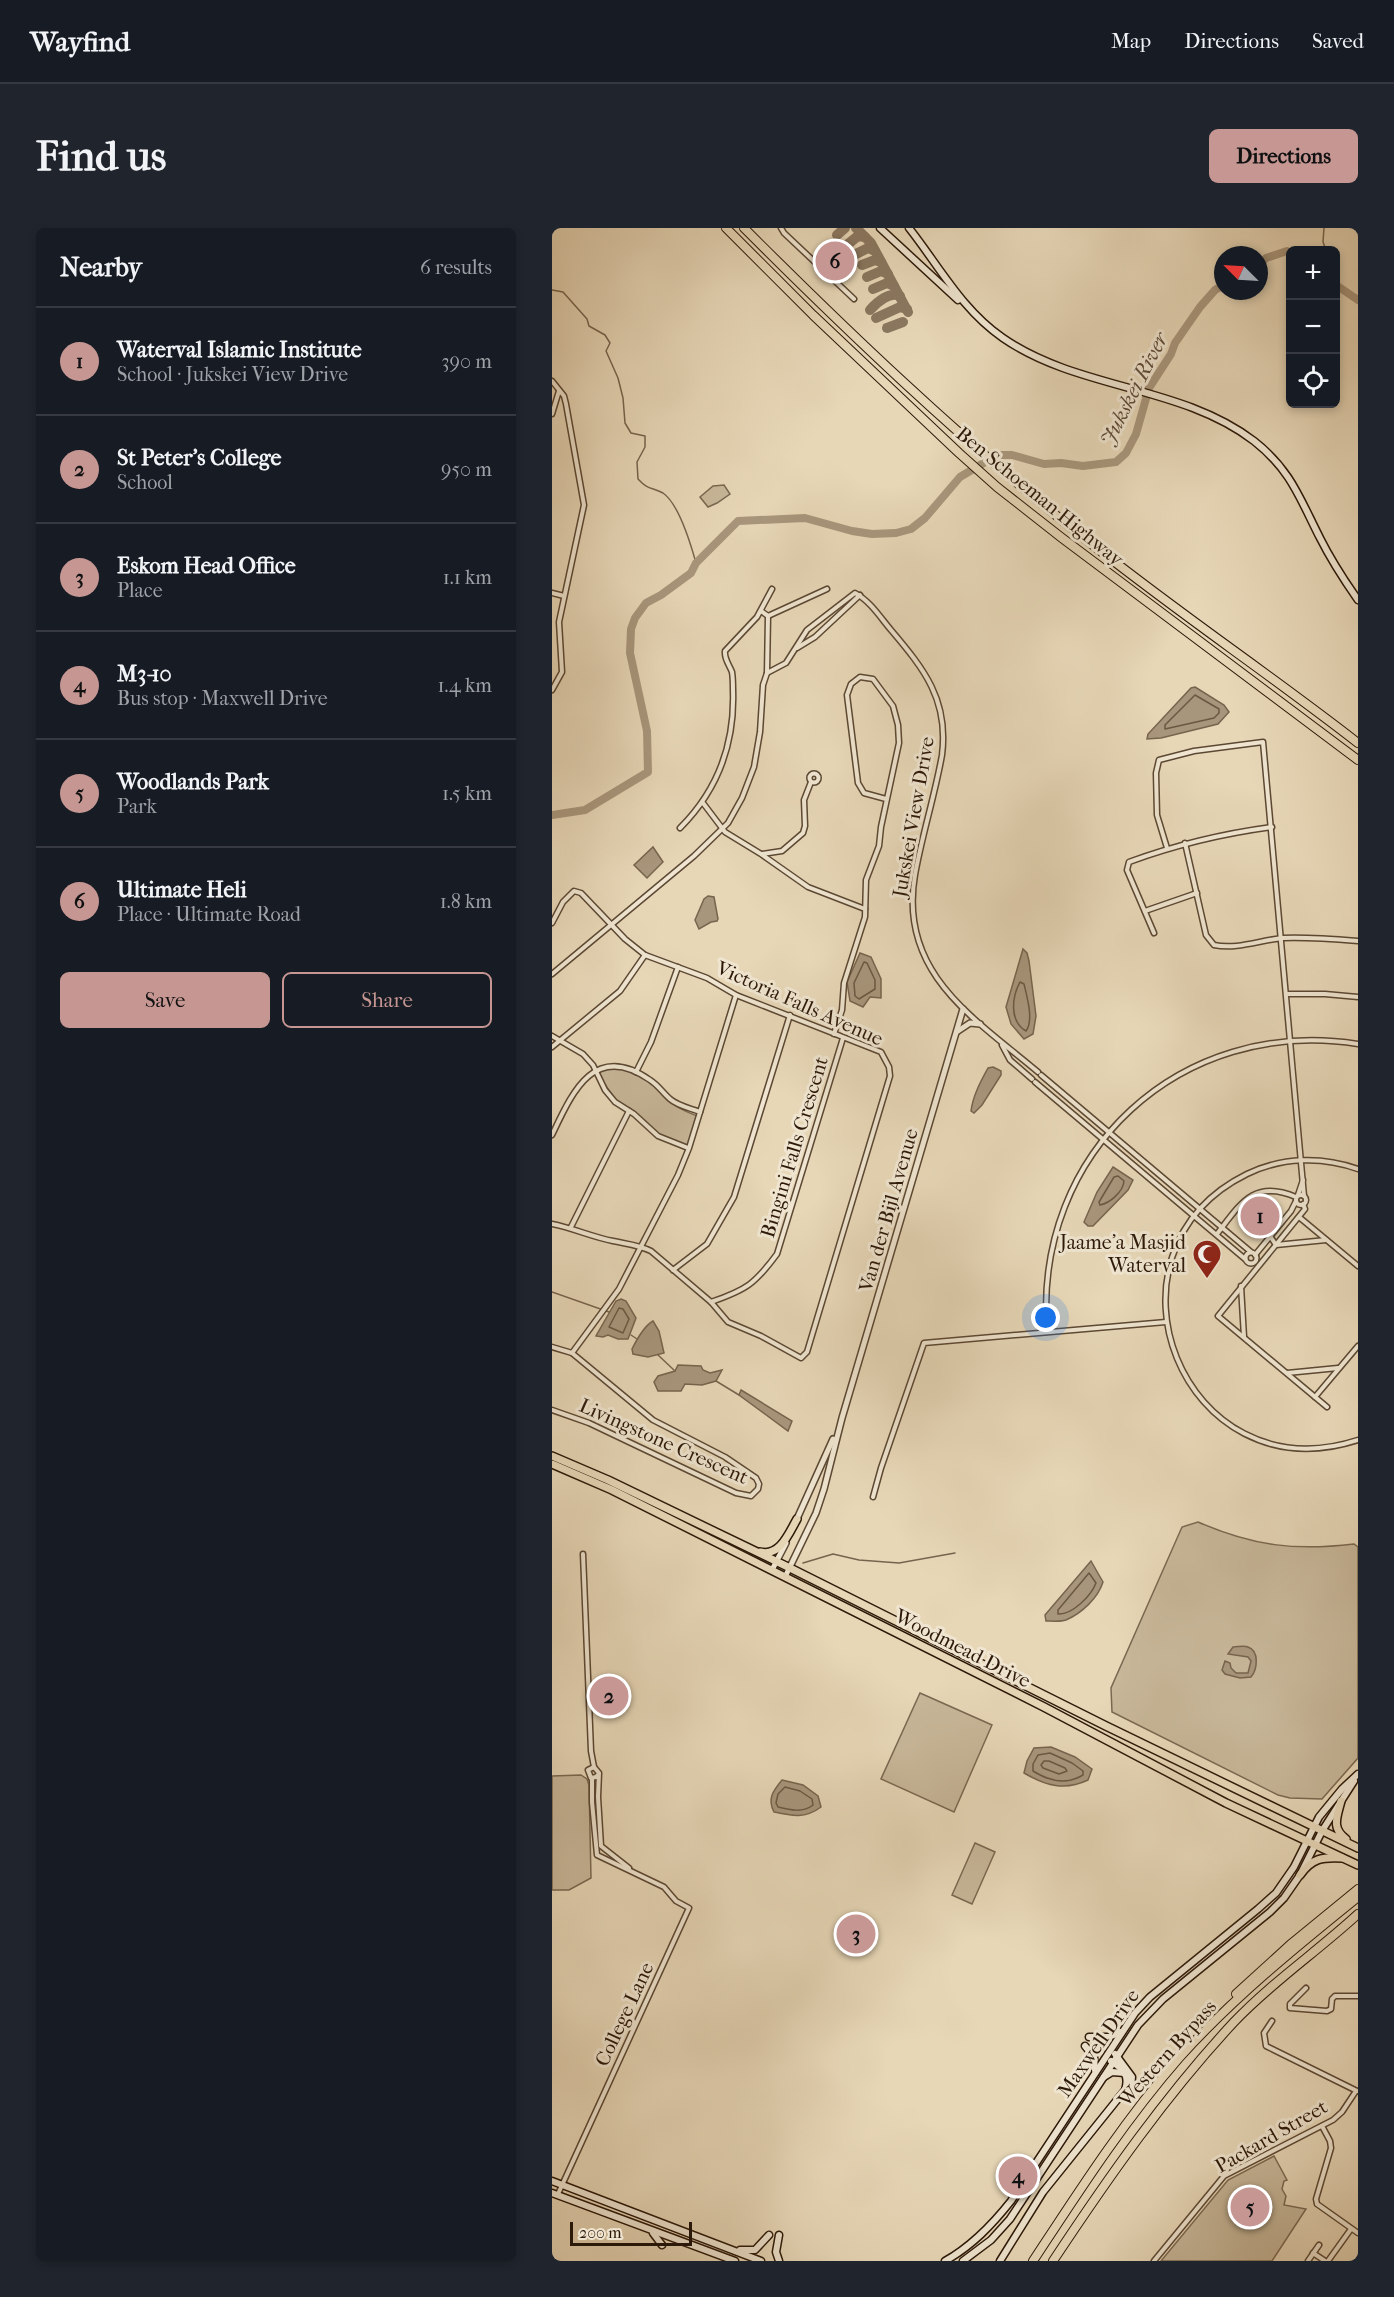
<!DOCTYPE html>
<meta charset="utf-8">
<style>
:root{--surface:#171b24;--page:#20242c;--text:#f1f3f6;--muted:#9ea1a6;--line:#363941;--accent:#c59692}
body{margin:0;font-family:"IM FELL French Canon",serif;background:var(--page);color:var(--text)}
.controls{position:absolute;right:18px;top:18px;display:grid;overflow:hidden;border-radius:9px;box-shadow:0 3px 9px #0003}
.controls button{width:54px;height:54px;display:grid;place-items:center;padding:0;border:0;border-bottom:2px solid var(--line);background:var(--surface);color:var(--text);font:30px sans-serif}
.compass{position:absolute;left:662px;top:18px;width:54px;height:54px;border-radius:50%;background:var(--surface);box-shadow:0 3px 9px #0003;rotate:294deg}
.scale{position:absolute;left:18px;bottom:15px;width:122px;box-sizing:border-box;padding-left:6px;border:3px solid #2d1909;border-top:0;font-size:16px;line-height:21px;white-space:nowrap;color:#2d1909;-webkit-text-stroke:4px #efe5d0;paint-order:stroke}
.you{position:absolute;left:494px;top:1090px;width:21px;height:21px;margin:-15px;border:4px solid #fff;border-radius:50%;background:#1a73e8;box-shadow:0 0 0 9px #1a73e833}
.badge{display:grid;place-items:center;width:39px;height:39px;border-radius:50%;background:var(--accent);color:#111;font-size:20px;font-weight:700}
.pin{position:absolute;translate:-50% -50%;border:3px solid #fff;box-shadow:0 2px 6px #0006}
.list{margin:0;padding:0;list-style:none}
h2{display:flex;justify-content:space-between;align-items:center;height:78px;margin:0;padding:0 24px;font-size:26px}
h2 small{font-size:20px;font-weight:400;color:var(--muted)}
.list li{display:grid;grid-template-columns:39px 1fr auto;gap:18px;align-items:center;box-sizing:border-box;height:108px;padding:0 24px;border-top:2px solid var(--line)}
.list b{display:block;font-size:22px;white-space:nowrap}
.list p{margin:0;font-size:20px;white-space:nowrap;color:var(--muted)}
.list em{font-size:20px;font-style:normal;color:var(--muted)}
.actions{display:flex;gap:12px;padding:18px 24px}
.actions a{flex:1;padding:14px 0;border:2px solid var(--accent);border-radius:9px;text-align:center;font-size:21px;color:var(--accent)}
.actions .main{background:var(--accent);color:#111}
.icon{flex:none;width:33px;height:33px;fill:none;stroke:currentColor;stroke-width:2;stroke-linecap:round;stroke-linejoin:round}
.map{position:relative;flex:none;width:806px;height:2033px;overflow:hidden;border-radius:9px}
header{display:flex;align-items:center;gap:36px;box-sizing:border-box;height:84px;padding:0 30px;background:var(--surface);border-bottom:2px solid var(--line)}
header strong{font-size:28px}
nav{display:flex;gap:33px;margin-inline-start:auto;font-size:21px}
.intro{display:flex;align-items:center;justify-content:space-between;box-sizing:border-box;height:144px;padding:0 36px}
h1{margin:0;font-size:42px}
.button{padding:15px 27px;border-radius:9px;background:var(--accent);color:#111;font-size:21px;font-weight:700}
main{display:flex;gap:36px;padding:0 36px}
aside{flex:1;background:var(--surface);border-radius:9px;box-shadow:0 3px 9px #0003}
.map>svg:first-child{display:block}
.green{fill:#c7b799;stroke:#7a6851;stroke-width:1.5}
.water{fill:#a8967c;stroke:#77644e;stroke-width:1.5}
.lines{fill:none;stroke-linecap:round;stroke-linejoin:round}
.shore{stroke:#6a5842;stroke-width:1.5}
.stream{stroke:#77644e;stroke-width:1.5}
.river{stroke:#a8967c;stroke-width:8}
.taxiway{stroke:#8a7860;stroke-width:10}
.minor-casing{stroke:#5c4834;stroke-width:7}
.tertiary-casing{stroke:#5c4834;stroke-width:8}
.secondary-casing{stroke:#2d1909;stroke-width:9}
.primary-casing{stroke:#2d1909;stroke-width:10}
.motorway-casing{stroke:#2d1909;stroke-width:10}
.minor{stroke:#efe5d0;stroke-width:4}
.tertiary{stroke:#efe5d0;stroke-width:5}
.secondary{stroke:#efe5d0;stroke-width:6}
.primary{stroke:#e7d7b7;stroke-width:7}
.motorway{stroke:#e7d7b7;stroke-width:8}
.labels{text-anchor:middle;stroke-width:6;stroke-linejoin:round;paint-order:stroke}
.street-label{font-size:20px;fill:#2d1909;stroke:#efe5d0}
.poi-label{font-size:20px;fill:#2d1909;stroke:#efe5d0;text-anchor:end}
.water-label{font-size:21px;font-style:italic;fill:#5e4b37;stroke:#efe5d0}
</style>
<header>
<strong>Wayfind</strong>
<nav><a>Map</a><a>Directions</a><a>Saved</a></nav>
</header>
<div class="intro"><h1>Find us</h1><a class="button">Directions</a></div>
<main>
<aside>
<h2>Nearby<small>6 results</small></h2>
<ul class="list">
<li><span class="badge">1</span><div><b>Waterval Islamic Institute</b><p>School · Jukskei View Drive</p></div><em>390 m</em></li>
<li><span class="badge">2</span><div><b>St Peter's College</b><p>School</p></div><em>950 m</em></li>
<li><span class="badge">3</span><div><b>Eskom Head Office</b><p>Place</p></div><em>1.1 km</em></li>
<li><span class="badge">4</span><div><b>M3-10</b><p>Bus stop · Maxwell Drive</p></div><em>1.4 km</em></li>
<li><span class="badge">5</span><div><b>Woodlands Park</b><p>Park</p></div><em>1.5 km</em></li>
<li><span class="badge">6</span><div><b>Ultimate Heli</b><p>Place · Ultimate Road</p></div><em>1.8 km</em></li>
</ul>
<div class="actions"><a class="main">Save</a><a>Share</a></div>
</aside>
<div class="map">
<svg width="806" height="2033" viewBox="0 0 806 2033">
<rect width="100%" height="100%" fill="#e7d7b7"/>
<filter id="stains"><feTurbulence type="fractalNoise" baseFrequency=".00333" numOctaves="4"/><feColorMatrix values="0 0 0 0 .2 0 0 0 0 .09 0 0 0 0 .02 0 0 0 .5 -.17"/></filter>
<radialGradient id="worn" r=".72"><stop offset=".6" stop-color="#630" stop-opacity="0"/><stop offset="1" stop-color="#630" stop-opacity=".3"/></radialGradient>
<g class="green">
<polygon points="172,257 178,266 165,275 156,279 148,269 161,258"/>
<path d="M63,839C94,846 101,857 123,877C129,882 138,885 145,888L136,918L110,910L64,872L44,844Z"/>
<path d="M646,1294C701,1318 743,1323 802,1316L806,1319V1530L770,1571L738,1570L726,1567L560,1484L559,1460L630,1299Z"/>
<polygon points="368,1465 440,1497 402,1584 329,1551"/>
<polygon points="29,1547 35,1551 37,1557 39,1650 17,1662 0,1662 0,1548"/>
<polygon points="423,1615 443,1624 420,1676 400,1667"/>
<polygon points="722,1928 735,1952 732,1953 730,1961 734,1968 732,1977 754,1981 720,2033 609,2033 676,1952"/>
</g>
<g class="water">
<polygon points="643,459 672,477 677,484 666,496 609,510 595,511 596,506 639,460"/>
<polygon points="101,619 111,634 95,650 82,637"/>
<polygon points="156,668 162,669 166,691 165,693 159,694 147,701 143,692 152,671"/>
<polygon points="471,721 475,725 477,733 484,788 481,806 472,811 459,796 454,779"/>
<polygon points="308,725 319,729 329,751 329,770 318,769 311,779 298,773 295,754"/>
<path d="M441,839L449,843V847L430,877L422,885L419,883C421,867 429,853 436,840Z"/>
<polygon points="561,939 581,952 576,962 541,998 536,998 532,994 545,964"/>
<polygon points="69,1071 74,1073 84,1090 76,1111 66,1111 56,1107 51,1109 44,1108 64,1073"/>
<path d="M101,1093L107,1103L112,1125L96,1129L81,1126L80,1121C85,1111 92,1098 101,1093Z"/>
<polygon points="126,1137 149,1138 151,1142 158,1145 170,1142 164,1153 150,1157 133,1156 129,1163 106,1163 102,1154 106,1148 123,1143"/>
<polygon points="189,1162 240,1193 236,1203 187,1167"/>
<path d="M539,1333L551,1354C546,1370 530,1385 514,1392C508,1394 500,1393 494,1393L493,1387Z"/>
<path d="M681,1419C686,1419 692,1417 696,1419C708,1423 705,1442 699,1449L688,1450L673,1446L670,1442L673,1433L678,1435L679,1440L684,1445H696L699,1433L696,1429L676,1426Z"/>
<path d="M499,1519L523,1529L540,1541L536,1552C513,1563 494,1558 472,1545L475,1533L482,1520Z"/>
<path d="M230,1552L251,1557L266,1568L269,1579C253,1591 240,1588 222,1584C215,1571 221,1563 230,1552Z"/>
</g>
<g class="lines">
<g class="shore">
<polygon points="643,467 667,481 667,485 662,490 613,501 613,497"/>
<polygon points="312,734 315,735 323,752 323,761 307,771 303,768 302,755"/>
<path d="M468,754L472,756C475,769 482,792 474,803C457,793 460,769 468,754Z"/>
<path d="M566,948L572,953C571,964 558,975 548,977L547,974L562,949Z"/>
<polygon points="67,1080 71,1081 77,1091 71,1105 57,1099"/>
<path d="M537,1345L544,1355C539,1368 520,1387 506,1386V1382Z"/>
<path d="M498,1525L520,1535L531,1543V1547C515,1557 497,1553 481,1543V1536L486,1527Z"/>
<polygon points="492,1533 497,1533 513,1540 515,1543 507,1546 491,1540 489,1537"/>
<path d="M233,1559L248,1563L260,1571L261,1577C251,1585 238,1582 226,1579L224,1575L226,1566Z"/>
</g>
<g class="stream">
<polyline points="772,0 771,14 774,22"/>
<path d="M0,62L11,64L35,91L37,98L53,107L58,115L54,123L66,150L71,170L73,195L79,205L93,208V219L85,234L86,251C96,262 100,259 111,265C127,276 139,317 144,335"/>
<polyline points="0,1064 57,1084"/>
<polyline points="79,1107 85,1111"/>
<polyline points="106,1127 123,1143"/>
<polyline points="164,1153 187,1167"/>
<polyline points="251,1335 281,1326 307,1332 347,1335 403,1325"/>
</g>
<g class="river">
<polyline points="707,37 714,30 735,23 738,25"/>
<polyline points="784,57 806,72"/>
<polyline points="0,587 33,582 96,544 95,503 78,425 79,401 83,390 94,375 109,367 139,345 144,335 186,293 253,290 300,303 320,306 344,305 359,301 373,290 408,249 445,227 460,227 492,236 509,235 531,238 564,234 574,225 584,206 597,160 619,126 623,115 648,79 663,62 671,57"/>
</g>
<g class="taxiway">
<polyline points="304,0 319,15 356,84"/>
<polyline points="285,7 293,0"/>
<polyline points="296,16 306,8 313,9"/>
<polyline points="304,26 316,20 323,23"/>
<polyline points="310,37 323,32 329,34"/>
<polyline points="315,49 329,43 336,46"/>
<polyline points="321,61 335,55 342,58"/>
<path d="M318,82C325,74 338,63 348,68"/>
<polyline points="324,90 348,79 355,81"/>
<polyline points="335,100 351,94"/>
</g>
<g class="minor-casing">
<g id="minor">
<polyline points="229,0 232,5 302,71"/>
<polyline points="0,153 12,168 14,176 32,277 7,394 10,444 0,462"/>
<polyline points="0,186 7,163"/>
<polyline points="0,365 12,368"/>
<polyline points="209,383 216,388 215,445"/>
<polyline points="216,388 275,361"/>
<polyline points="245,420 263,409 308,367"/>
<circle cx="262" cy="550" r="4.5"/>
<polyline points="151,575 173,604 209,626 256,659 313,681"/>
<path d="M128,600C166,562 183,517 181,462C181,456 181,450 180,444C177,436 172,431 173,423L205,389L220,361"/>
<path d="M633,615L654,707L662,717C684,722 709,712 731,710C756,709 781,711 806,713"/>
<polyline points="615,620 605,587 604,545 607,532 642,523 711,514 752,968"/>
<polyline points="210,626 230,623 251,605 253,598 252,572 259,554"/>
<polyline points="593,683 645,665"/>
<path d="M0,695L11,674L22,663L29,665L73,711L93,727L155,750L184,767L329,824L337,839L338,848L255,1124L249,1130L209,1108L176,1094L159,1074L99,1023C87,1017 75,1016 61,1013C40,1009 21,1000 0,996"/>
<path d="M602,705L575,642L577,634C626,616 668,606 720,599"/>
<path d="M0,746L142,628L176,595L190,570L202,539L208,504L211,457L215,445L234,435L255,402L303,365C318,373 328,389 339,402C372,441 397,472 390,527C383,567 370,607 363,647C346,745 422,790 486,844"/>
<polyline points="735,766 773,766 806,769"/>
<polyline points="282,806 290,782 292,755 313,689 314,652 327,618 329,599 347,515 346,497 341,478 321,451 308,449 299,456 295,467 306,555 312,565 334,571"/>
<polyline points="0,808 31,826 41,837 53,862 63,874 82,886 106,908 136,920"/>
<polyline points="450,817 458,832 480,851"/>
<polyline points="0,819 68,763 93,727"/>
<polyline points="84,844 99,814 126,739"/>
<polyline points="489,847 699,1024"/>
<polyline points="483,854 693,1031"/>
<path d="M0,907C20,865 42,813 98,852C106,857 111,865 118,871C126,878 138,880 148,884"/>
<path d="M806,941C770,928 730,929 695,946C535,1025 631,1269 806,1212"/>
<circle cx="749" cy="972" r="5"/>
<polyline points="746,967 751,952"/>
<polyline points="751,976 753,981 666,1088 775,1179"/>
<polyline points="747,989 806,1038"/>
<polyline points="19,999 77,883"/>
<path d="M665,1006C689,975 702,951 744,969"/>
<polyline points="718,1008 724,1017 774,1012"/>
<circle cx="699" cy="1030" r="5.5"/>
<polyline points="703,1027 739,983 744,973"/>
<polyline points="121,1042 155,1016 182,969 238,787"/>
<polyline points="689,1058 692,1109"/>
<path d="M159,1074C194,1062 203,1056 225,1026L291,810"/>
<path d="M495,1103C481,924 629,788 806,816"/>
<polyline points="0,1119 20,1125 101,1192 173,1229 204,1250 207,1256 206,1261 199,1268 184,1265 37,1195 0,1182"/>
<polyline points="20,1125 67,1061 126,947 137,920 184,767"/>
<polyline points="735,1145 786,1140"/>
<polyline points="763,1169 806,1118"/>
<polyline points="321,1269 329,1240 372,1115 614,1094"/>
<polyline points="31,1326 39,1523 42,1539"/>
<polyline points="46,1547 44,1549 39,1550 36,1542 42,1539 47,1545 46,1569 49,1618 77,1640"/>
<polyline points="754,1760 738,1776 738,1780 775,1783 779,1781 780,1771 783,1768 806,1768"/>
<polyline points="720,1793 712,1805 714,1818 805,1863"/>
<polyline points="770,1898 778,1913 779,1920 764,1971 765,1976 806,2005"/>
<polyline points="6,1966 137,1680 124,1673 112,1659 45,1627 40,1574 40,1550"/>
<polyline points="761,2025 773,2033"/>
<polyline points="602,2033 672,1948 781,1892 790,1884 804,1863"/>
<polyline points="756,2033 767,2017"/>
<polyline points="776,2033 799,2001"/>
</g>
</g>
<g class="tertiary-casing">
<g id="tertiary">
<polyline points="406,803 418,795 428,796"/>
<polyline points="244,1293 281,1211"/>
<polyline points="220,1342 234,1315"/>
<polyline points="233,1349 264,1285 272,1261 290,1190 411,781"/>
</g>
</g>
<g class="secondary-casing">
<g id="secondary">
<polyline points="328,0 406,72"/>
<path d="M357,0C387,38 410,82 451,110C526,162 629,157 702,213C739,242 748,271 768,310C779,332 792,352 806,372"/>
<polyline points="537,1809 557,1809 568,1804"/>
<polyline points="533,1818 542,1829 543,1842"/>
<polyline points="563,1826 580,1849 579,1859 573,1865"/>
<polyline points="552,1849 560,1844 573,1845"/>
<polyline points="0,1953 209,2033"/>
<polyline points="0,1965 183,2033"/>
<polyline points="101,2005 110,2017"/>
<polyline points="188,2022 203,2022 217,2007"/>
<polyline points="227,2033 224,2024 227,2007"/>
<path d="M393,2033C420,2018 440,1997 459,1973L583,1785L598,1769L706,1681L724,1665L742,1639L767,1589L790,1561L806,1546"/>
<polyline points="411,2033 439,2012 458,1991 586,1797 611,1771 718,1684 732,1670 748,1647 770,1603 802,1553"/>
<path d="M448,2033L491,1964L573,1862C578,1847 571,1841 559,1833"/>
</g>
</g>
<g class="primary-casing">
<g id="primary">
<polyline points="0,1228 56,1252 238,1340 554,1498 806,1620"/>
<polyline points="0,1236 60,1262 492,1479 674,1575 806,1637"/>
<path d="M208,1324C228,1329 237,1305 245,1291"/>
<path d="M789,1573C785,1589 779,1600 794,1611"/>
<path d="M748,1647C760,1630 770,1629 790,1630"/>
</g>
</g>
<g class="motorway-casing">
<g id="motorway">
<polyline points="174,0 261,87 407,225 445,259 510,310 806,532"/>
<path d="M192,0C296,104 402,205 516,297C610,374 711,441 806,515"/>
<polyline points="684,1766 740,1715 806,1661"/>
<path d="M481,2033C527,1963 572,1893 627,1830C681,1770 744,1719 806,1669"/>
<path d="M501,2033C556,1950 614,1867 682,1794C720,1754 766,1723 806,1686"/>
</g>
</g>
<use href="#minor" class="minor"/>
<use href="#tertiary" class="tertiary"/>
<use href="#secondary" class="secondary"/>
<use href="#primary" class="primary"/>
<use href="#motorway" class="motorway"/>
</g>
<defs>
<g id="mosque-pin" transform="scale(1.5)"><path d="M0 17L-7.5 6A9.5 9.5 0 1 1 7.5 6Z" fill="#8f2418" stroke="#efe5d0"/><path d="M3.5-4.9A6 6 0 1 0 3.5 4.9A5 5 0 1 1 3.5-4.9Z" fill="#fff"/></g>
</defs>
<g fill-rule="evenodd">
<use href="#mosque-pin" x="655" y="1026"/>
</g>
<g class="labels">
<g class="street-label">
<text transform="translate(488 268) rotate(39)" y="7">Ben Schoeman Highway</text>
<text transform="translate(361 589) rotate(-80)" y="7">Jukskei View Drive</text>
<text transform="translate(248 775) rotate(24)" y="7">Victoria Falls Avenue</text>
<text transform="translate(242 919) rotate(-73)" y="7">Bingini Falls Crescent</text>
<text transform="translate(336 982) rotate(-74)" y="7">Van der Bijl Avenue</text>
<text transform="translate(112 1213) rotate(24)" y="7">Livingstone Crescent</text>
<text transform="translate(411 1420) rotate(27)" y="7">Woodmead Drive</text>
<text transform="translate(72 1786) rotate(-65)" y="7">College Lane</text>
<text transform="translate(546 1815) rotate(-55)" y="7">Maxwell Drive</text>
<text transform="translate(615 1825) rotate(-48)" y="7">Western Bypass</text>
<text transform="translate(719 1908) rotate(-30)" y="7">Packard Street</text>
</g>
<g class="poi-label">
<text x="634" y="1021">Jaame'a Masjid<tspan x="634" dy="23">Waterval</tspan></text>
</g>
<g class="water-label">
<text transform="translate(582 161) rotate(-63)" y="7">Jukskei River</text>
</g>
</g>
<rect width="100%" height="100%" filter="url(#stains)"/>
<rect width="100%" height="100%" fill="url(#worn)"/>
</svg>
<div class="controls">
<button>+</button>
<button>−</button>
<button><svg class="icon" aria-label="locate" viewBox="0 0 24 24"><circle cx="12" cy="12" r="6"/><path d="M12 2v4M12 18v4M2 12h4M18 12h4"/></svg></button>
</div>
<svg class="compass" viewBox="-18 -18 36 36"><path d="M0-13l5 13h-10z" fill="#e53935"/><path d="M0 13l5-13h-10z" fill="#9ea1a6"/></svg>
<div class="scale">200 m</div>
<div class="you"></div>
<div class="pin badge" style="left:708px;top:988px">1</div>
<div class="pin badge" style="left:57px;top:1468px">2</div>
<div class="pin badge" style="left:304px;top:1706px">3</div>
<div class="pin badge" style="left:466px;top:1948px">4</div>
<div class="pin badge" style="left:698px;top:1979px">5</div>
<div class="pin badge" style="left:283px;top:33px">6</div>
</div>
</main>
